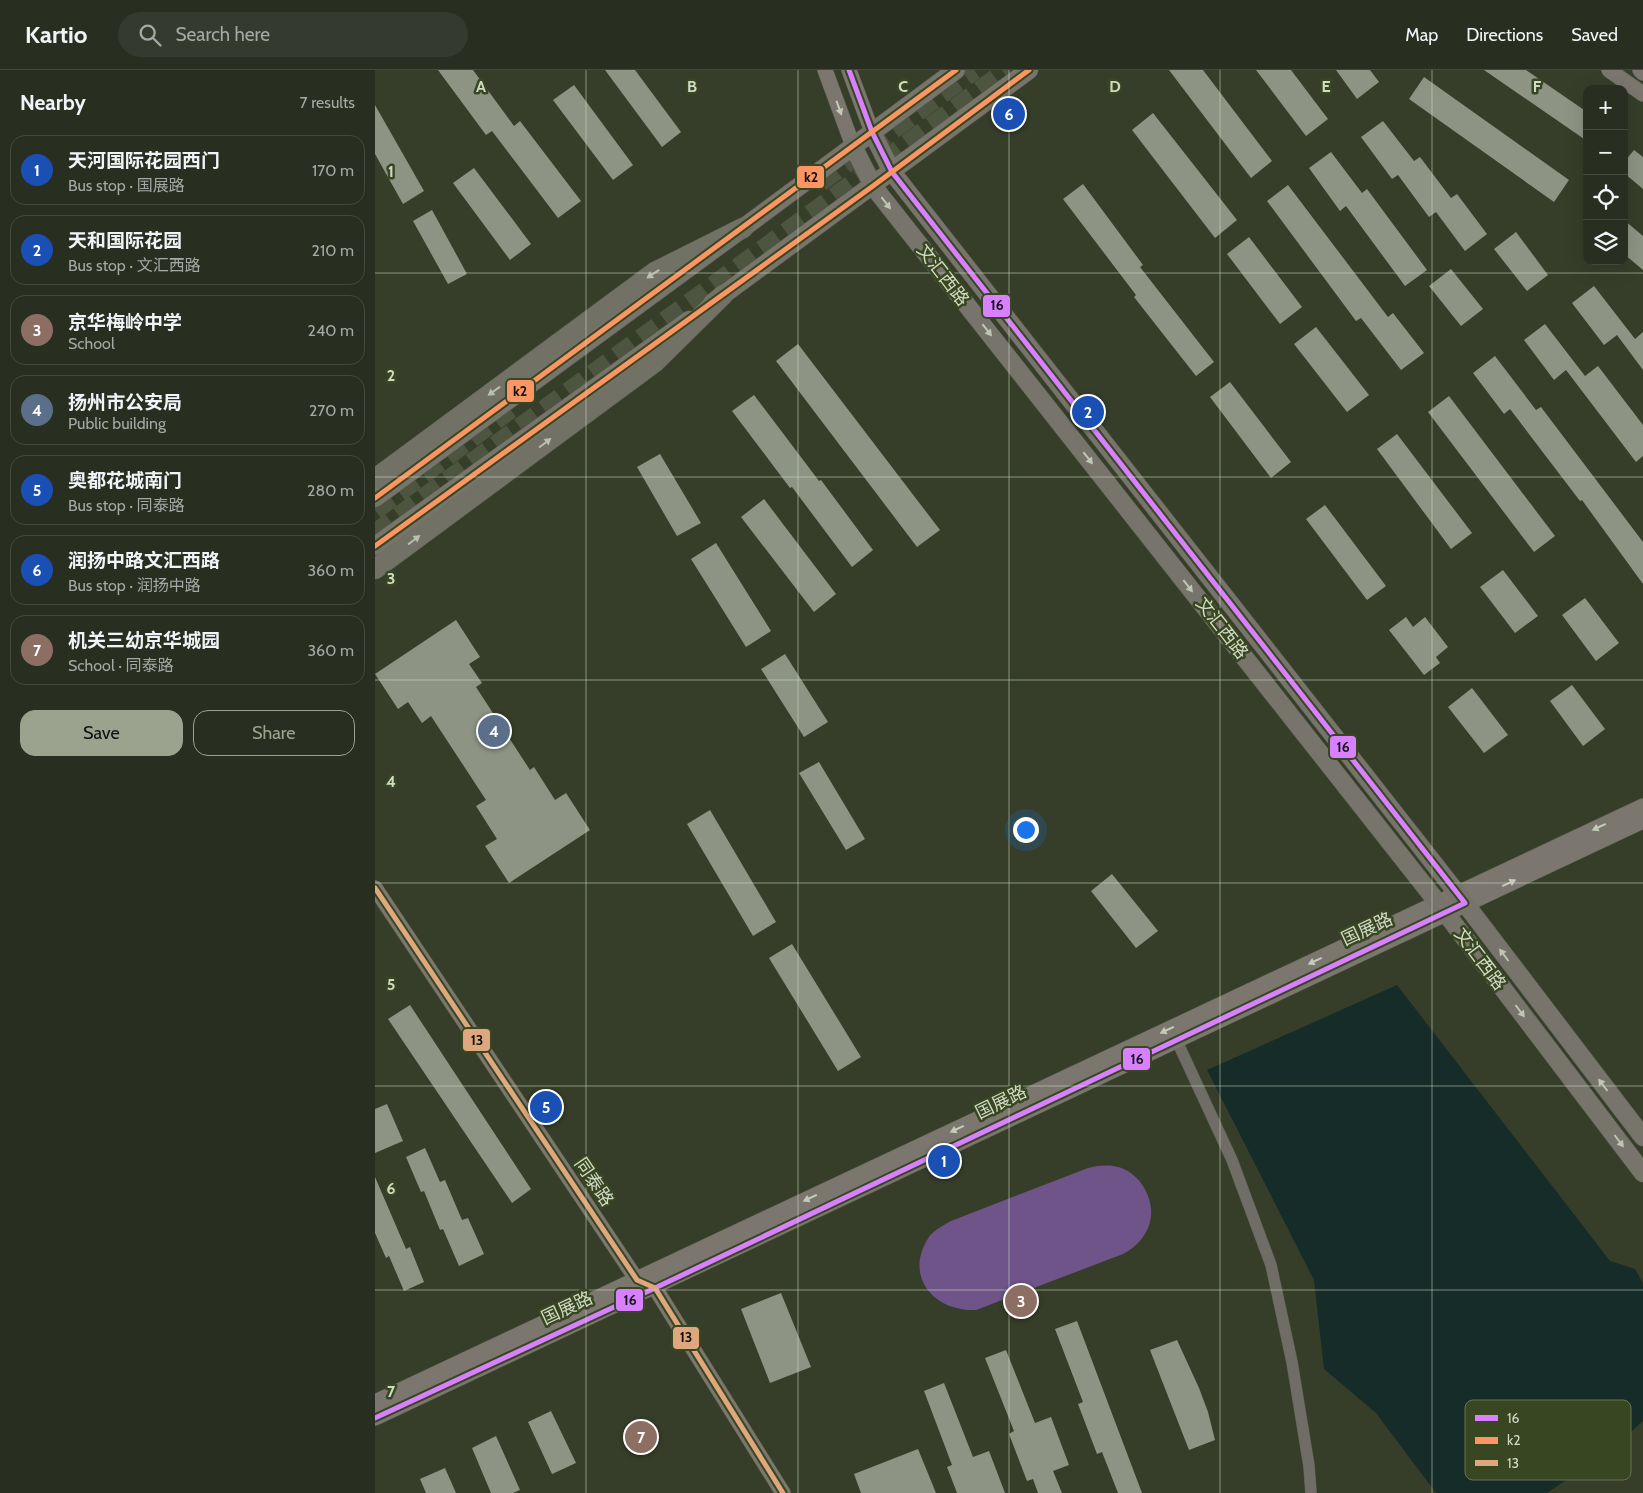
<!DOCTYPE html>
<meta charset="utf-8">
<style>
:root{--surface:#282e20;--page:#343a2d;--text:#f1f3f6;--muted:#a5a8a5;--line:#444a3e;--accent:#9ba38f}
body{margin:0;font-family:Cabin,"Noto Sans SC",sans-serif;background:var(--page);color:var(--text)}
.controls{position:absolute;right:15px;top:15px;display:grid;overflow:hidden;border-radius:10px;box-shadow:0 5px 20px #0002}
.controls button{width:45px;height:45px;display:grid;place-items:center;padding:0;border:0;border-bottom:1px solid var(--line);background:var(--surface);color:var(--text);font:25px sans-serif}
.you{position:absolute;left:650px;top:759px;width:18px;height:18px;margin:-12px;border:4px solid #fff;border-radius:50%;background:#1a73e8;box-shadow:0 0 0 8px #1a73e833}
.badge{display:grid;place-items:center;width:32px;height:32px;border-radius:50%;background:var(--accent);color:#fff;font-size:16px;font-weight:700}
.pin{position:absolute;translate:-50% -50%;border:2px solid #fff;box-shadow:0 1px 5px #0006}
.list{margin:0;padding:0;list-style:none}
h2{display:flex;justify-content:space-between;align-items:center;height:65px;margin:0;padding:0 20px;font-size:21px}
h2 small{font-size:16px;font-weight:400;color:var(--muted)}
.list li{display:grid;grid-template-columns:32px 1fr auto;gap:15px;align-items:center;box-sizing:border-box;height:70px;margin:0 10px 10px;padding:0 10px;border:1px solid var(--line);border-radius:15px}
.list b{display:block;font-size:19px;white-space:nowrap}
.list p{margin:0;font-size:16px;white-space:nowrap;color:var(--muted)}
.list em{font-size:16px;font-style:normal;color:var(--muted)}
.actions{display:flex;gap:10px;padding:15px 20px}
.actions a{flex:1;padding:11px 0;border:1px solid var(--accent);border-radius:15px;text-align:center;font-size:18px;color:var(--accent)}
.actions .main{background:var(--accent);color:#111}
.icon{flex:none;width:28px;height:28px;fill:none;stroke:currentColor;stroke-width:2;stroke-linecap:round;stroke-linejoin:round}
.map{position:relative;flex:none;width:1268px;height:1423px;overflow:hidden}
header{display:flex;align-items:center;gap:30px;box-sizing:border-box;height:70px;padding:0 25px;background:var(--surface);border-bottom:1px solid var(--line)}
header strong{font-size:24px}
nav{display:flex;gap:28px;margin-inline-start:auto;font-size:18px}
.search{width:350px;height:45px;background:var(--page);display:flex;align-items:center;gap:12px;box-sizing:border-box;padding:0 18px;border-radius:28px;color:var(--muted);font-size:19px}
main{display:flex}
aside{flex:1;background:var(--surface)}
.map>svg:first-child{display:block}
.green{fill:#6f548a}
.water{fill:#162c28}
.building{fill:#8d9483}
.lines{fill:none;stroke-linecap:round;stroke-linejoin:round}
.highway-tunnel{stroke:#4d5541;stroke-width:20;stroke-dasharray:20 10;stroke-linecap:butt}
.street-casing{stroke:#545c4b;stroke-width:12}
.secondary-casing{stroke:#545c4b;stroke-width:16}
.primary-casing{stroke:#545c4b;stroke-width:19}
.highway-casing{stroke:#545c4b;stroke-width:21}
.street{stroke:#706d66;stroke-width:11}
.secondary{stroke:#7b776f;stroke-width:15}
.primary{stroke:#77746b;stroke-width:18}
.highway{stroke:#727166;stroke-width:20}
.bus-1-casing{stroke:#384622;stroke-width:9}
.bus-2-casing{stroke:#384622;stroke-width:9}
.bus-3-casing{stroke:#384622;stroke-width:9}
.bus-1{stroke:#d880ff;stroke-width:5}
.bus-2{stroke:#fb9564;stroke-width:5}
.bus-3{stroke:#dfa77e;stroke-width:5}
.oneway{fill:#c4cbb8}
.oneway2{fill:#bfc6b3}
.oneway3{fill:#b9c0ad}
.grid{fill:none;stroke:#d1dac5;stroke-width:1;stroke-opacity:0.55}
.labels{text-anchor:middle;stroke-width:5;stroke-linejoin:round;paint-order:stroke}
.street-label{font-size:18px;fill:#d1dac5;stroke:#384622}
.key{fill:#384622;stroke:#667253;stroke-width:1}
.key-label{font-size:14px;fill:#d1dac5}
.grid-label{font-size:16px;text-anchor:middle;font-weight:bold;fill:#d1dac5;stroke:#384622;stroke-width:5;stroke-linejoin:round;paint-order:stroke}
.line-badge{stroke:#384622;stroke-width:2}
.pale-badge-label{font-size:14px;text-anchor:middle;font-weight:bold;fill:#111}
</style>
<header>
<strong>Kartio</strong>
<div class="search"><svg class="icon" aria-label="search" viewBox="0 0 24 24"><circle cx="10" cy="10" r="6"/><path d="M15 15l6 6"/></svg>Search here</div>
<nav><a>Map</a><a>Directions</a><a>Saved</a></nav>
</header>
<main>
<aside>
<h2>Nearby<small>7 results</small></h2>
<ul class="list">
<li><span class="badge" style="background:#1a4fb4">1</span><div><b>天河国际花园西门</b><p>Bus stop · 国展路</p></div><em>170 m</em></li>
<li><span class="badge" style="background:#1a4fb4">2</span><div><b>天和国际花园</b><p>Bus stop · 文汇西路</p></div><em>210 m</em></li>
<li><span class="badge" style="background:#8d6e63">3</span><div><b>京华梅岭中学</b><p>School</p></div><em>240 m</em></li>
<li><span class="badge" style="background:#5c6f8a">4</span><div><b>扬州市公安局</b><p>Public building</p></div><em>270 m</em></li>
<li><span class="badge" style="background:#1a4fb4">5</span><div><b>奥都花城南门</b><p>Bus stop · 同泰路</p></div><em>280 m</em></li>
<li><span class="badge" style="background:#1a4fb4">6</span><div><b>润扬中路文汇西路</b><p>Bus stop · 润扬中路</p></div><em>360 m</em></li>
<li><span class="badge" style="background:#8d6e63">7</span><div><b>机关三幼京华城园</b><p>School · 同泰路</p></div><em>360 m</em></li>
</ul>
<div class="actions"><a class="main">Save</a><a>Share</a></div>
</aside>
<div class="map">
<svg width="1268" height="1423" viewBox="0 0 1268 1423">
<rect width="100%" height="100%" fill="#363e2a"/>
<path class="green" d="M722,1096C727,1096 733,1095 738,1096C763,1099 781,1128 775,1152C771,1167 761,1177 748,1184L601,1240C559,1242 528,1206 554,1167C559,1160 569,1155 576,1151L713,1098Z"/>
<polygon class="water" points="1022,915 1235,1191 1260,1199 1268,1213 1268,1351 1235,1381 1172,1423 1061,1423 1001,1343 949,1299 939,1210 832,1000"/>
<g class="building">
<polygon points="63,0 98,0 139,56 145,51 206,131 183,148 117,61 111,65"/>
<polygon points="230,0 260,0 306,62 287,77"/>
<polygon points="794,0 828,0 897,91 876,108"/>
<polygon points="881,0 916,0 953,49 931,66"/>
<polygon points="961,0 995,0 1004,12 982,29"/>
<polygon points="1109,0 1151,0 1212,42 1212,71"/>
<polygon points="1049,7 1194,110 1179,132 1034,29"/>
<polygon points="199,15 258,95 238,110 178,30"/>
<polygon points="0,35 49,121 28,134 0,84"/>
<polygon points="778,43 862,150 840,168 757,60"/>
<polygon points="1008,51 1039,91 1045,87 1076,128 1082,124 1112,164 1090,181 1061,142 1054,147 1023,105 1017,109 986,67"/>
<polygon points="1259,80 1268,87 1268,119 1249,103 1249,92"/>
<polygon points="956,82 987,123 992,119 1052,200 1030,216 971,136 965,141 934,98"/>
<polygon points="99,98 156,174 135,190 78,113"/>
<polygon points="708,114 768,195 765,197 839,292 821,306 759,227 761,225 688,129"/>
<polygon points="913,115 1013,247 1018,243 1049,283 1026,300 986,248 981,251 892,131"/>
<polygon points="57,140 92,204 73,214 38,151"/>
<polygon points="1249,150 1268,166 1268,200 1249,184"/>
<polygon points="1141,162 1173,205 1152,221 1119,179"/>
<polygon points="874,167 927,237 905,254 852,184"/>
<polygon points="1076,199 1108,239 1086,256 1054,216"/>
<polygon points="1219,216 1260,269 1268,262 1268,300 1242,265 1229,275 1197,233"/>
<polygon points="1170,254 1210,306 1223,296 1268,355 1268,386 1261,392 1191,300 1179,310 1149,270"/>
<polygon points="941,257 994,325 972,342 919,274"/>
<polygon points="423,274 565,460 542,477 401,291"/>
<polygon points="1120,286 1161,340 1166,337 1268,472 1268,514 1207,430 1205,431 1135,339 1129,344 1098,303"/>
<polygon points="855,312 916,392 896,408 835,327"/>
<polygon points="379,325 444,411 446,410 498,480 477,497 417,417 415,418 357,341"/>
<polygon points="1074,326 1180,466 1159,482 1053,342"/>
<polygon points="1022,364 1097,463 1076,479 1002,379"/>
<polygon points="285,384 326,453 302,466 262,397"/>
<polygon points="389,429 461,524 439,542 366,447"/>
<polygon points="950,435 1011,516 992,530 931,449"/>
<polygon points="341,473 396,561 371,577 316,489"/>
<polygon points="1128,500 1163,546 1140,563 1105,517"/>
<polygon points="1210,528 1244,573 1221,591 1187,545"/>
<polygon points="1031,547 1038,557 1050,547 1073,577 1061,587 1065,593 1049,605 1014,560"/>
<polygon points="81,550 105,587 94,594 107,613 101,617 155,700 159,697 180,730 191,723 215,760 134,813 110,776 122,769 101,736 111,730 56,646 47,653 33,632 23,639 0,604"/>
<polygon points="410,584 453,652 429,667 386,599"/>
<polygon points="1197,615 1230,659 1208,676 1175,631"/>
<polygon points="1097,618 1133,665 1109,683 1073,637"/>
<polygon points="444,692 490,769 471,780 424,703"/>
<polygon points="335,740 401,852 378,866 312,754"/>
<polygon points="737,804 783,861 761,878 716,821"/>
<polygon points="417,874 486,987 463,1001 394,888"/>
<polygon points="35,935 156,1119 137,1133 13,949"/>
<polygon points="12,1034 28,1071 0,1083 0,1039"/>
<polygon points="50,1078 65,1112 70,1110 87,1150 93,1148 109,1184 84,1196 68,1159 65,1160 49,1121 46,1122 31,1087"/>
<polygon points="0,1107 31,1179 35,1177 49,1212 29,1221 14,1186 11,1188 0,1163"/>
<polygon points="406,1223 436,1297 395,1313 366,1239"/>
<polygon points="702,1251 767,1423 743,1423 727,1382 722,1384 703,1334 708,1332 680,1259"/>
<polygon points="802,1270 824,1318 833,1342 840,1370 814,1380 775,1280"/>
<polygon points="631,1280 660,1353 676,1347 694,1395 678,1401 687,1423 663,1423 658,1409 652,1411 634,1364 639,1361 610,1288"/>
<polygon points="569,1313 598,1387 614,1381 630,1423 582,1423 572,1397 577,1395 549,1321"/>
<polygon points="176,1341 201,1393 177,1404 153,1352"/>
<polygon points="121,1366 145,1420 138,1423 116,1423 97,1378"/>
<polygon points="543,1379 561,1423 486,1423 479,1404"/>
<polygon points="70,1398 81,1423 51,1423 45,1409"/>
</g>
<g class="lines">
<g class="highway-tunnel">
<polyline points="445,112 599,0"/>
<polyline points="0,440 135,339"/>
<polyline points="0,464 633,0"/>
</g>
<g class="street-casing">
<polyline id="street" points="801,969 857,1090 896,1195 917,1292 934,1396 936,1423"/>
</g>
<g class="secondary-casing">
<g id="secondary">
<polyline points="450,0 478,76"/>
<polyline points="474,0 497,62"/>
<polyline points="1234,0 1268,24"/>
<polyline points="1265,0 1268,3"/>
<polyline points="0,818 262,1210 280,1218 408,1423"/>
<polyline points="0,1332 1268,736"/>
<path d="M0,1348C424,1151 844,948 1268,751"/>
</g>
</g>
<g class="primary-casing">
<g id="primary">
<polyline points="497,62 517,102 1082,823 1268,1067"/>
<polyline points="478,76 498,116 1063,833 1268,1103"/>
<polyline points="337,233 654,0"/>
<polyline points="0,428 368,158 581,0"/>
<polyline points="0,476 314,250"/>
</g>
</g>
<g class="highway-casing">
<g id="highway">
<polyline points="0,409 280,202 368,158"/>
<polyline points="0,499 280,292 348,225"/>
</g>
</g>
<use href="#street" class="street"/>
<use href="#secondary" class="secondary"/>
<use href="#primary" class="primary"/>
<use href="#highway" class="highway"/>
<g class="bus-1-casing">
<polyline id="bus-1" points="0,1348 280,1218 1090,833 517,102 497,62 474,0"/>
</g>
<g class="bus-2-casing">
<g id="bus-2">
<polyline points="0,428 581,0"/>
<polyline points="0,476 498,116 654,0"/>
</g>
</g>
<g class="bus-3-casing">
<polyline id="bus-3" points="0,818 262,1210 280,1218 408,1423"/>
</g>
<use href="#bus-1" class="bus-1"/>
<use href="#bus-2" class="bus-2"/>
<use href="#bus-3" class="bus-3"/>
</g>
<defs><path id="oneway-solid" d="M-6-.8H1V-3.2L6.5 0L1 3.2V.8H-6Z" transform="scale(1.25)"/></defs>
<g class="oneway">
<use href="#oneway-solid" transform="translate(464 38) rotate(70)"/>
<use href="#oneway-solid" transform="translate(1224 757) rotate(155)"/>
<use href="#oneway-solid" transform="translate(1134 813) rotate(-25)"/>
<use href="#oneway-solid" transform="translate(940 891) rotate(155)"/>
<use href="#oneway-solid" transform="translate(792 960) rotate(155)"/>
<use href="#oneway-solid" transform="translate(582 1059) rotate(155)"/>
<use href="#oneway-solid" transform="translate(435 1128) rotate(155)"/>
</g>
<g class="oneway2">
<use href="#oneway-solid" transform="translate(511 133) rotate(52)"/>
<use href="#oneway-solid" transform="translate(612 260) rotate(52)"/>
<use href="#oneway-solid" transform="translate(713 388) rotate(52)"/>
<use href="#oneway-solid" transform="translate(813 516) rotate(52)"/>
<use href="#oneway-solid" transform="translate(1129 885) rotate(-127)"/>
<use href="#oneway-solid" transform="translate(1145 941) rotate(53)"/>
<use href="#oneway-solid" transform="translate(1228 1015) rotate(-127)"/>
<use href="#oneway-solid" transform="translate(1244 1071) rotate(53)"/>
</g>
<g class="oneway3">
<use href="#oneway-solid" transform="translate(278 204) rotate(147)"/>
<use href="#oneway-solid" transform="translate(119 321) rotate(144)"/>
<use href="#oneway-solid" transform="translate(170 373) rotate(-37)"/>
<use href="#oneway-solid" transform="translate(39 470) rotate(-37)"/>
</g>
<path class="grid" d="M211,0V1423M423,0V1423M634,0V1423M845,0V1423M1057,0V1423M0,203H1268M0,407H1268M0,610H1268M0,813H1268M0,1016H1268M0,1220H1268"/>
<g class="labels">
<g class="street-label">
<text transform="translate(568 205) rotate(52)" y="6">文汇西路</text>
<text transform="translate(847 558) rotate(52)" y="6">文汇西路</text>
<text transform="translate(992 859) rotate(-25)" y="6">国展路</text>
<text transform="translate(1105 889) rotate(53)" y="6">文汇西路</text>
<text transform="translate(626 1032) rotate(-26)" y="6">国展路</text>
<text transform="translate(219 1112) rotate(56)" y="6">同泰路</text>
<text transform="translate(192 1238) rotate(-25)" y="6">国展路</text>
</g>
</g>
<rect x="1090" y="1330" width="166" height="80" rx="8" class="key"/>
<rect x="1100" y="1345" width="23" height="6" fill="#d880ff"/>
<rect x="1100" y="1367" width="23" height="7" fill="#fb9564"/>
<rect x="1100" y="1390" width="23" height="6" fill="#dfa77e"/>
<g class="key-label">
<text x="1132" y="1353">16</text>
<text x="1132" y="1375">k2</text>
<text x="1132" y="1398">13</text>
</g>
<g class="grid-label">
<text x="106" y="22">A</text>
<text x="317" y="22">B</text>
<text x="528" y="22">C</text>
<text x="740" y="22">D</text>
<text x="951" y="22">E</text>
<text x="1162" y="22">F</text>
<text x="16" y="107">1</text>
<text x="16" y="311">2</text>
<text x="16" y="514">3</text>
<text x="16" y="717">4</text>
<text x="16" y="920">5</text>
<text x="16" y="1124">6</text>
<text x="16" y="1327">7</text>
</g>
<g class="line-badge">
<rect x="421" y="95" width="29" height="24" rx="5" fill="#fb9564"/>
<rect x="607" y="224" width="29" height="24" rx="5" fill="#d880ff"/>
<rect x="131" y="309" width="29" height="24" rx="5" fill="#fb9564"/>
<rect x="954" y="665" width="28" height="24" rx="5" fill="#d880ff"/>
<rect x="87" y="958" width="29" height="24" rx="5" fill="#dfa77e"/>
<rect x="747" y="977" width="29" height="24" rx="5" fill="#d880ff"/>
<rect x="240" y="1218" width="29" height="24" rx="5" fill="#d880ff"/>
<rect x="297" y="1256" width="28" height="24" rx="5" fill="#dfa77e"/>
</g>
<g class="pale-badge-label">
<text x="436" y="112">k2</text>
<text x="622" y="240">16</text>
<text x="145" y="326">k2</text>
<text x="968" y="682">16</text>
<text x="102" y="975">13</text>
<text x="762" y="994">16</text>
<text x="255" y="1235">16</text>
<text x="311" y="1272">13</text>
</g>
</svg>
<div class="controls">
<button>+</button>
<button>−</button>
<button><svg class="icon" aria-label="locate" viewBox="0 0 24 24"><circle cx="12" cy="12" r="6"/><path d="M12 2v4M12 18v4M2 12h4M18 12h4"/></svg></button>
<button><svg class="icon" aria-label="layers" viewBox="0 0 24 24"><path d="M12 4l9 5-9 5-9-5zM3 14l9 5 9-5"/></svg></button>
</div>
<div class="you"></div>
<div class="pin badge" style="left:569px;top:1091px;background:#1a4fb4">1</div>
<div class="pin badge" style="left:713px;top:342px;background:#1a4fb4">2</div>
<div class="pin badge" style="left:646px;top:1231px;background:#8d6e63">3</div>
<div class="pin badge" style="left:119px;top:661px;background:#5c6f8a">4</div>
<div class="pin badge" style="left:171px;top:1037px;background:#1a4fb4">5</div>
<div class="pin badge" style="left:634px;top:44px;background:#1a4fb4">6</div>
<div class="pin badge" style="left:266px;top:1367px;background:#8d6e63">7</div>
</div>
</main>
